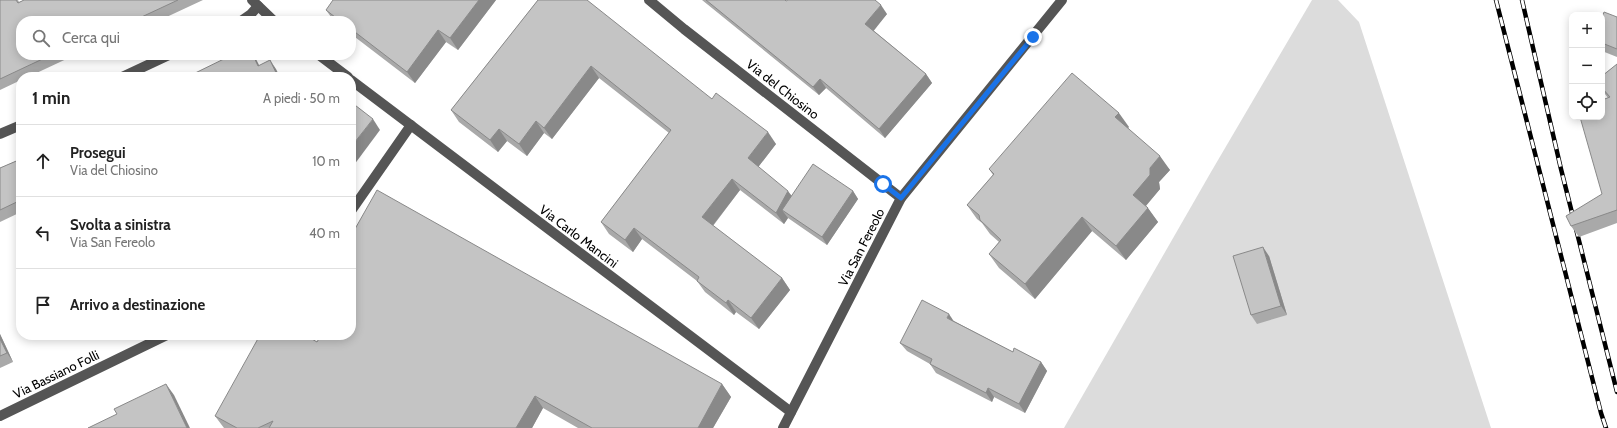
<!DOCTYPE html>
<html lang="it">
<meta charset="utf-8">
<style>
:root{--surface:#fff;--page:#f6f6f6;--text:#222;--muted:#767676;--line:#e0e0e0}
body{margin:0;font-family:Cabin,sans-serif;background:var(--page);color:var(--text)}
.controls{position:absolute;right:12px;top:12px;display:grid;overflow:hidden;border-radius:8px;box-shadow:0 2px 10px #0003}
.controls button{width:36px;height:36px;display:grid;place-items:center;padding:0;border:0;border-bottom:1px solid var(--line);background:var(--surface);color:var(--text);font:20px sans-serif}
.stop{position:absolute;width:12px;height:12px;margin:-9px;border:3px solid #1a73e8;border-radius:50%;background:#fff}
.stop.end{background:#1a73e8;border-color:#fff;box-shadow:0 1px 4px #0008}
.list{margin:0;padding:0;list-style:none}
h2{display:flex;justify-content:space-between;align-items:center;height:52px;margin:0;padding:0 16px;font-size:17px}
h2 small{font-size:13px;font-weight:400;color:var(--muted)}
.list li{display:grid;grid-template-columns:26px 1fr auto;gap:12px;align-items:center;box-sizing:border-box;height:72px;padding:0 16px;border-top:1px solid var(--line)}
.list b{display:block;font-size:15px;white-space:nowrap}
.list p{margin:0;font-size:13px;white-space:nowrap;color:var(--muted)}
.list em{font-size:13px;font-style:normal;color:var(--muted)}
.icon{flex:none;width:22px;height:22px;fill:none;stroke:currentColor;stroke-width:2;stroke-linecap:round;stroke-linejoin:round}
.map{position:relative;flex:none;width:1617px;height:428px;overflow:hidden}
.search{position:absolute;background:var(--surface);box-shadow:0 2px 10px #0003;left:16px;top:16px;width:340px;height:44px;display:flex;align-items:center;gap:10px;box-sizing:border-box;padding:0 14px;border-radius:16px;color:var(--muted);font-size:15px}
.panel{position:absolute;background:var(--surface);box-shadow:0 2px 10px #0003;left:16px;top:72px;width:340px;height:268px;border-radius:16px}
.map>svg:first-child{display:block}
.green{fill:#dcdcdc}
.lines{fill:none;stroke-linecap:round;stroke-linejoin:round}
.minor{stroke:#555;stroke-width:10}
.rail-casing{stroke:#000;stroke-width:4.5}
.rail{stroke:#fff;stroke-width:3;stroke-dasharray:9;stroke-linecap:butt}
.wall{fill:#a9a9a9}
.shaded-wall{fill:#898989}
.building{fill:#c4c4c4;stroke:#898989}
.route{stroke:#1a73e8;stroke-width:5}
.labels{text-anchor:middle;stroke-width:3;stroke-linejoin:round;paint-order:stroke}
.street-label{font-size:13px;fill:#000;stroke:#fff}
</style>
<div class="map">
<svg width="1617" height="428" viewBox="0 0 1617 428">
<rect width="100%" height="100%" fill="#fff"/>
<polygon class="green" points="1312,0 1338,0 1359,22 1491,428 1064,428 1211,172"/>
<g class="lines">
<g class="minor">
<polyline points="252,0 274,21"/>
<polyline points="649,0 684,29 901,198"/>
<polyline points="241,21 251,14 258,6"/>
<polyline points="319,55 348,77"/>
<polyline points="122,77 169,55"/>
<polyline points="351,80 791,412"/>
<polyline points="0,134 21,125"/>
<polyline points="351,211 411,125"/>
<polyline points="0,416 167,335"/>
<polyline points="783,428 901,198 1062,0"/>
</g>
<g class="rail-casing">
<g id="rail">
<polyline points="1496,0 1601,413 1606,428"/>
<polyline points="1522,0 1561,169 1617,392"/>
</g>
</g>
<use href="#rail" class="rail"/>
</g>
<g class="wall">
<polygon points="0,0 18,0 19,2 24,0 203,0 158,21 21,21 21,55 75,55 28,77 21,77 21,80 0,90"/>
<polygon points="496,0 458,50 446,42 415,83 351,34 351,21 334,21 326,10"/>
<polygon points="538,0 712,99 776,144 758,167 792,196 853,191 858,199 827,245 788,218 784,224 740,190 713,226 782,278 790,290 759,329 736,312 734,315 705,292 697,281 642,239 633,252 609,234 601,222 669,133 599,78 552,139 544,133 527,156 507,141 498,152 459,122 451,110"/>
<polygon points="702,0 785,0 786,1 887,14 873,30 926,74 932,83 885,138 826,88 819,95"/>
<polygon points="1617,17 1617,57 1602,51 1602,18"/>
<polygon points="1617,64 1617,223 1579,237 1571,226 1602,194 1608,98 1602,90 1602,76"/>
<polygon points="1129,127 1128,128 1170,170 1159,182 1160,189 1146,206 1158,222 1126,260 1092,231 1035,299 999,268 989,254 999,242 990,234 982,223 977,219 967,205 993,175 989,169"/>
<polygon points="21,159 21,212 0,222 0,168"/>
<polygon points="1269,256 1287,315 1257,324 1251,315"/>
<polygon points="954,321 1013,352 1041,362 1047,371 1025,413 994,397 992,402 936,373 930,364 907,351 900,343"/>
<polygon points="0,334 13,362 0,368"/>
<polygon points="317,342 722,384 731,397 713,428 578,428 543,408 532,428 224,428 215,416"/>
</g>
<g class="shaded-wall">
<polygon points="479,0 496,0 458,50 450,38"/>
<polygon points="881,5 887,14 872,33 865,24"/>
<polygon points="438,30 446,42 415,83 407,72"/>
<polygon points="253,55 254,55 264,75 258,66"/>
<polygon points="270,60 276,69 280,77 278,77"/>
<polygon points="591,66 599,78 552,139 544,128"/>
<polygon points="926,74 932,83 885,138 879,129"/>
<polygon points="820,79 826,88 819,95 813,87"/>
<polygon points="1119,113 1129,127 1125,131 1115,117"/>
<polygon points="373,119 380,130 351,169 351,147"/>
<polygon points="536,121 544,133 527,156 519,144"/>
<polygon points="499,129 507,141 498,152 490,140"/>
<polygon points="768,132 776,144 756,170 748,158"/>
<polygon points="1160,156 1170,170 1159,182 1160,189 1143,209 1133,195 1150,168"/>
<polygon points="732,179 740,190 710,229 702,217"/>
<polygon points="788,191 797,203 782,210 788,218 784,224 776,213"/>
<polygon points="853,191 858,199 827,245 822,237"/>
<polygon points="1148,208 1158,222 1126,260 1116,246"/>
<polygon points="1082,217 1092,231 1035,299 1025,284"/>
<polygon points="634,228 642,239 633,252 625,240"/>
<polygon points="1263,247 1269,256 1287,315 1281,306"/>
<polygon points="782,278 790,290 759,329 751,318"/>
<polygon points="728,300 736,312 734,315 726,303"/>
<polygon points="949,314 955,323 947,318"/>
<polygon points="0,334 13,362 7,353 0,339"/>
<polygon points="1041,362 1047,371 1025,413 1019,404"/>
<polygon points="166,384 174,395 190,428 187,428"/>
<polygon points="722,384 731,397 713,428 698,428"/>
<polygon points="988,388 994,397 992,402 986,393"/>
<polygon points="535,396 543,408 532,428 516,428"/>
</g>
<g class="building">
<polygon points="0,0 16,0 18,3 24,0 178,0 133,21 21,21 21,55 51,55 0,79"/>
<polygon points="333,0 479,0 450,38 438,30 407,72 351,29 351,21 340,21 326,10"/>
<polygon points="538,0 587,0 712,99 716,93 768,132 748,158 788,191 776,213 732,179 702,217 782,278 751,318 728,300 726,303 697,281 699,277 634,228 625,240 601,222 671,130 591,66 544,128 536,121 519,144 499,129 490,140 451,110"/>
<polygon points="706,0 785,0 786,1 788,0 875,0 881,5 865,24 926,74 879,129 820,79 813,87"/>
<polygon points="1604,12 1617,17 1617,49 1602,43 1602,18"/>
<polygon points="232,55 253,55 258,66 270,60 278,77 187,77"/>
<polygon points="1617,64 1617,210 1571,226 1566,216 1602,194 1580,117 1602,117 1602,100 1610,97 1602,88 1602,76"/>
<polygon points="1072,73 1119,113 1115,117 1160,156 1150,168 1150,175 1133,195 1148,208 1116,246 1082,217 1025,284 989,254 1001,240 980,220 979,215 967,205 994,174 989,169"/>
<polygon points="351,102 373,119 351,147"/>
<polygon points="21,159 21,200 0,210 0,168"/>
<polygon points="813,164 853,191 822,237 782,210"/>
<polygon points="377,190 722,384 698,428 592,428 535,396 516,428 269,428 273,421 258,428 237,428 215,416 260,335 305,335 317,342 321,335 351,335 351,236"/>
<polygon points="1263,247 1281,306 1251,315 1233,256"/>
<polygon points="922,300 949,314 947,318 1013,352 1014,348 1041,362 1019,404 988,388 986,393 930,364 932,359 900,343"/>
<polygon points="0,339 7,353 0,356"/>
<polygon points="166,384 187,428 88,428 117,414 114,409"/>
</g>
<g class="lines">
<polyline class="route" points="883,184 901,198 1033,37"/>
</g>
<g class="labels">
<g class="street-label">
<text transform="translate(783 89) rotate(38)" y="5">Via del Chiosino</text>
<text transform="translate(579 236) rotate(37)" y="5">Via Carlo Mancini</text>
<text transform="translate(861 247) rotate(-63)" y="5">Via San Fereolo</text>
<text transform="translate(56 374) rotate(-26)" y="5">Via Bassiano Folli</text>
</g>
</g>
</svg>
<div class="controls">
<button>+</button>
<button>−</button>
<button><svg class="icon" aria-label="locate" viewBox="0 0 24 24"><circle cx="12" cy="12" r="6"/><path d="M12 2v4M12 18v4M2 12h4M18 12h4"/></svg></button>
</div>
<div class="stop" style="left:883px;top:184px"></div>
<div class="stop end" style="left:1033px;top:37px"></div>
<div class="search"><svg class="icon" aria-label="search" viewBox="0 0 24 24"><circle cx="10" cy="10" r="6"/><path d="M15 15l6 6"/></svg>Cerca qui</div>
<section class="panel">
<h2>1 min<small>A piedi · 50 m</small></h2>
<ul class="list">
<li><svg class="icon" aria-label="ahead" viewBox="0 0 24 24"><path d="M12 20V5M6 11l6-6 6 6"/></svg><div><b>Prosegui</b><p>Via del Chiosino</p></div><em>10 m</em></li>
<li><svg class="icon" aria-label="left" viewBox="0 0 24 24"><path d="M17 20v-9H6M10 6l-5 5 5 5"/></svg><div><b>Svolta a sinistra</b><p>Via San Fereolo</p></div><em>40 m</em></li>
<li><svg class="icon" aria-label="arrive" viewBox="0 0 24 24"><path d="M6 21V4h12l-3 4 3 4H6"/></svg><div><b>Arrivo a destinazione</b></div></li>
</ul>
</section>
</div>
